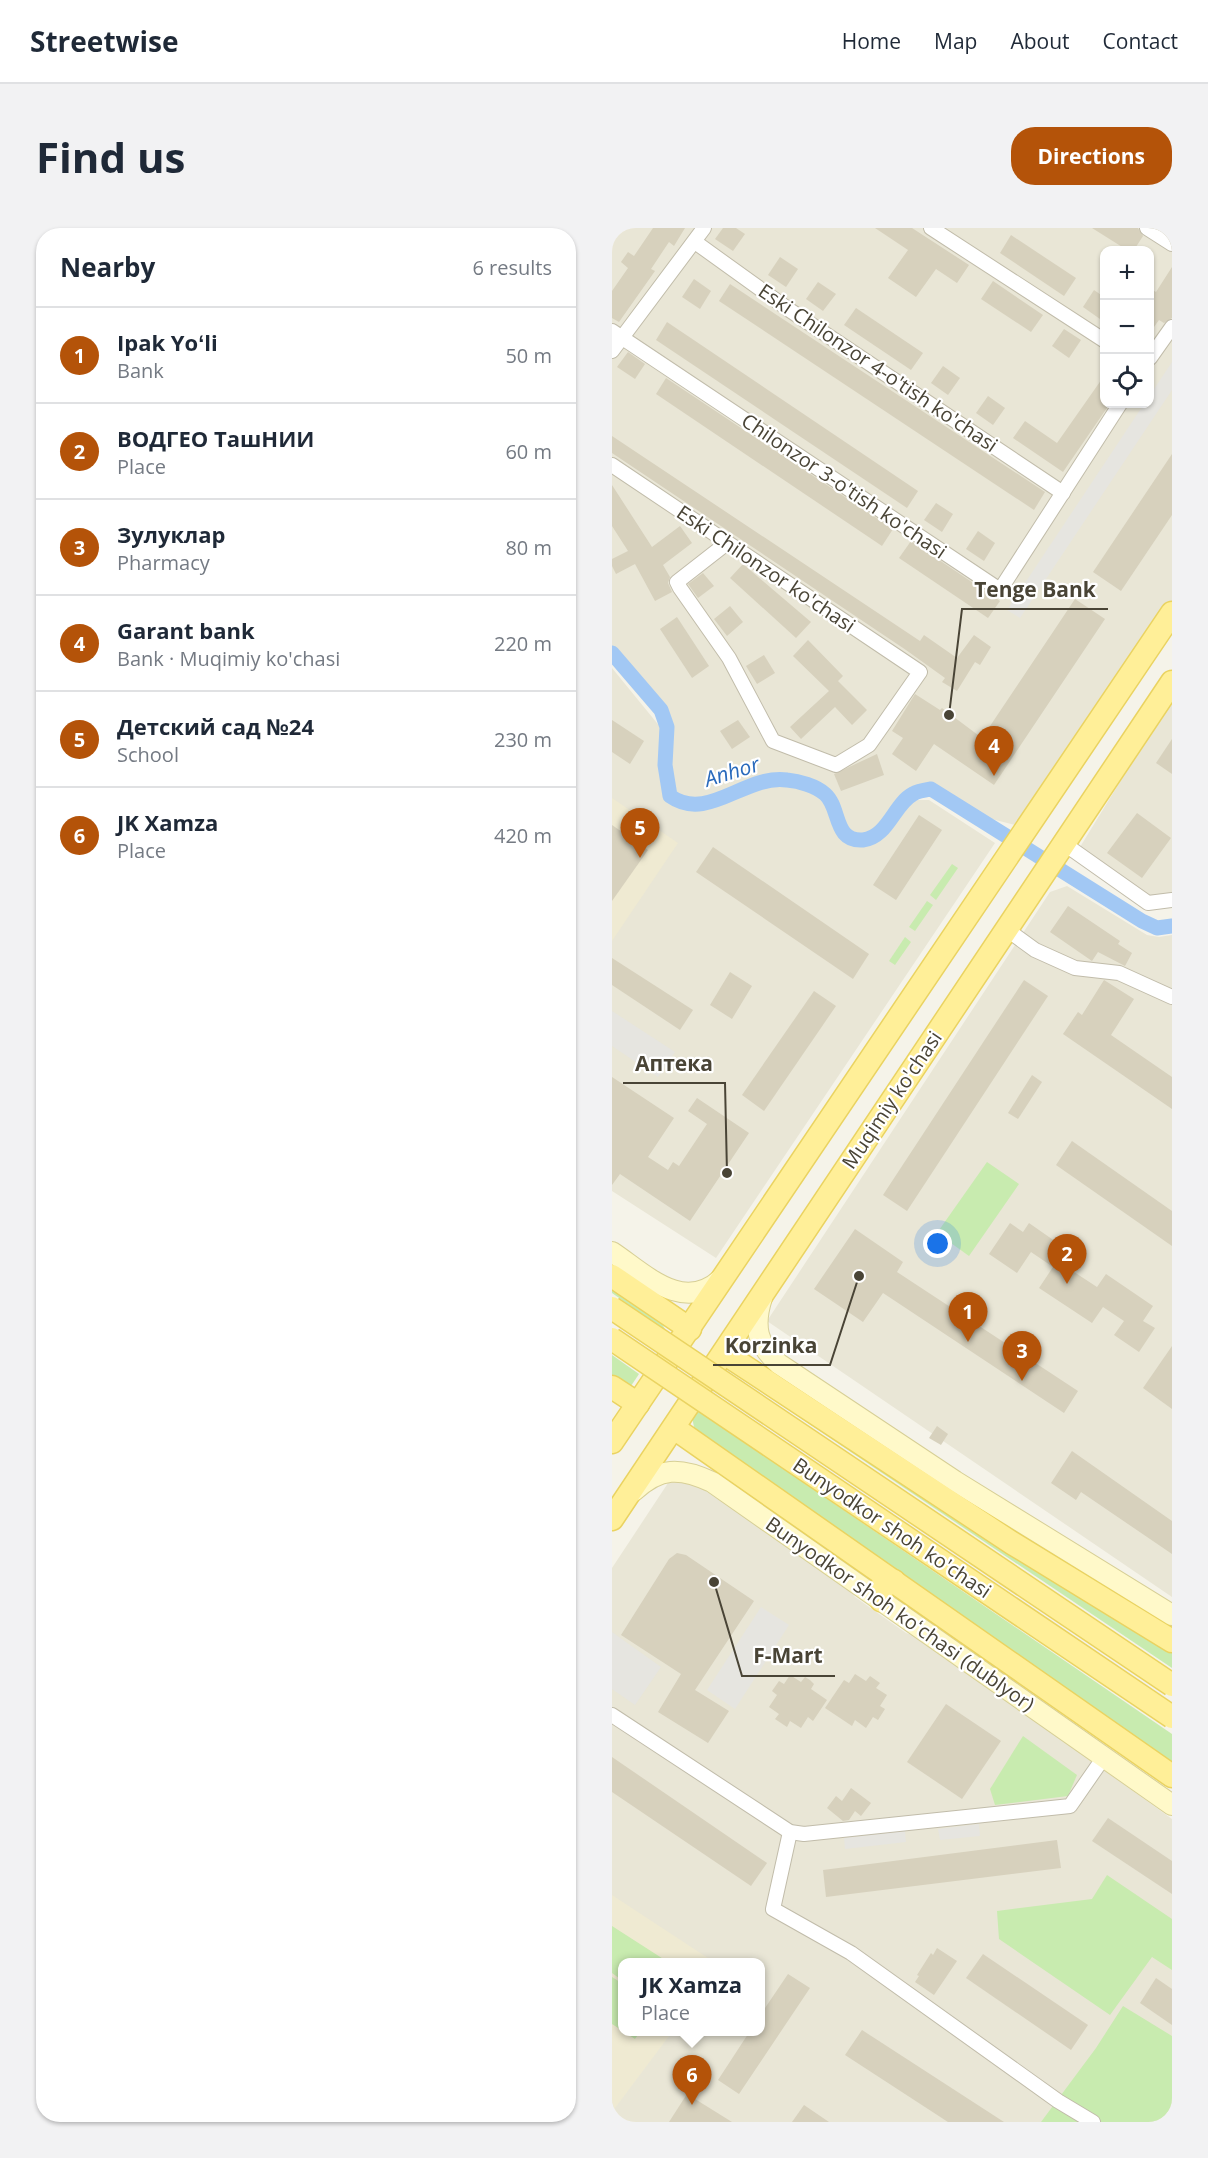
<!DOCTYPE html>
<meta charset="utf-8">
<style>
:root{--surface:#fff;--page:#f2f2f3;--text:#1f2937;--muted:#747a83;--line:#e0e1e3;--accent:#b45309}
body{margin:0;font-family:"Open Sans",sans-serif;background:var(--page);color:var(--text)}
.controls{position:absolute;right:18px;top:18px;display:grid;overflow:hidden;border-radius:12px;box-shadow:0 2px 4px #0004}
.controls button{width:54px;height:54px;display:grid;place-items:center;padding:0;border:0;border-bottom:2px solid var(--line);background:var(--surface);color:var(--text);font:30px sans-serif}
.you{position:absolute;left:326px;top:1016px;width:21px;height:21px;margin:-15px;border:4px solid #fff;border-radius:50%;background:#1a73e8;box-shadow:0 0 0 9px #1a73e833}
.badge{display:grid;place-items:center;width:39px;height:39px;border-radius:50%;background:var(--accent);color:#fff;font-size:20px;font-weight:700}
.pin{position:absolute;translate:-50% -50px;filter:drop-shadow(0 2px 3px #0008)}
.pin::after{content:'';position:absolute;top:32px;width:21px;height:18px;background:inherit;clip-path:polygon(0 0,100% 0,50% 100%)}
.popup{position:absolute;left:6px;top:1730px;width:147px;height:78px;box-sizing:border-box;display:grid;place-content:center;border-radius:12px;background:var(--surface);filter:drop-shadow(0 2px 4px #0005);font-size:20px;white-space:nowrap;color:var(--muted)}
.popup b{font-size:22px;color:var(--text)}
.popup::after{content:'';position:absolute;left:50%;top:100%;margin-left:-12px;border:12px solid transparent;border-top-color:var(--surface)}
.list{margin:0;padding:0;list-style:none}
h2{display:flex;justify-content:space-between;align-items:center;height:78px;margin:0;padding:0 24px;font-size:26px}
h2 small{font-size:20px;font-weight:400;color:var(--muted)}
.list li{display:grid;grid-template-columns:39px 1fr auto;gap:18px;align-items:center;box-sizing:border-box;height:96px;padding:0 24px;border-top:2px solid var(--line)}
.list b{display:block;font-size:22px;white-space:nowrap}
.list p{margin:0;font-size:20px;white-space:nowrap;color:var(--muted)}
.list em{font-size:20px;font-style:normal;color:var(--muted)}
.icon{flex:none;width:33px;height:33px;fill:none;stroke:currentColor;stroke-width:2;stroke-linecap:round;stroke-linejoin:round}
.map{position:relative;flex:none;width:560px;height:1894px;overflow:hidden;border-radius:24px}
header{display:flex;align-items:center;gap:36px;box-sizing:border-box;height:84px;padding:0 30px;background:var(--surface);border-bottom:2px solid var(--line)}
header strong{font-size:28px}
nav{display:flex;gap:33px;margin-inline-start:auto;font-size:21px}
.intro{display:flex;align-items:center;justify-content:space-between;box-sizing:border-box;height:144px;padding:0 36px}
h1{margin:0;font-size:42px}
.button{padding:15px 27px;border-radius:24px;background:var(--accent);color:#fff;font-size:21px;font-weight:700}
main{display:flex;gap:36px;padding:0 36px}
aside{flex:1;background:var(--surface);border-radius:24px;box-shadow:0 2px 4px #0004}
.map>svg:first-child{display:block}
.residential{fill:#e9e6d6;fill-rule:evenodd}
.education{fill:#efead2}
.green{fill:#c8ebaf}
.parking{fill:#e6e5e0}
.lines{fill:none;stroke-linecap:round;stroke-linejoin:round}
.canal{stroke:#a2c8f4;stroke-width:15}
.building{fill:#d7d1bd}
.street-casing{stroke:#c1bcaa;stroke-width:16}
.secondary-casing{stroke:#d7cf96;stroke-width:22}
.primary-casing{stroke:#ead361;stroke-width:25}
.street{stroke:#fff;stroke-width:14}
.secondary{stroke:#fff9c9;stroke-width:20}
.primary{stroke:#ffef98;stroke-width:22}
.primary-bridge-casing{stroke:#ead361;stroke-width:25;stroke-linecap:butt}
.primary-bridge{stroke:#ffef98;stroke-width:22}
.labels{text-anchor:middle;stroke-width:4.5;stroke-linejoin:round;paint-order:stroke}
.street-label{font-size:20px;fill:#494436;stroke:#fff}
.water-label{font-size:21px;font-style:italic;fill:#296abc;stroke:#fff}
.leader{fill:none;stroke:#494436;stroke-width:2}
.callout-dot{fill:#494436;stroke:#fff;stroke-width:2}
.callout-label{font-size:21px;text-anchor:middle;font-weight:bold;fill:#494436;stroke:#fff;stroke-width:4.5;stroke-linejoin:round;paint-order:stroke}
</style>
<header>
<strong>Streetwise</strong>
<nav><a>Home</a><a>Map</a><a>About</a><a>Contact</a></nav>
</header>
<div class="intro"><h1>Find us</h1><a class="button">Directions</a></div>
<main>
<aside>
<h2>Nearby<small>6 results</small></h2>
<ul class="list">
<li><span class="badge">1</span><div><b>Ipak Yoʻli</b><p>Bank</p></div><em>50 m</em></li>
<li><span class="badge">2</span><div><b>ВОДГЕО ТашНИИ</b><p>Place</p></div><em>60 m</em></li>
<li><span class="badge">3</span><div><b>Зулуклар</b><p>Pharmacy</p></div><em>80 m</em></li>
<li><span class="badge">4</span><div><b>Garant bank</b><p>Bank · Muqimiy ko'chasi</p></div><em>220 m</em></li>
<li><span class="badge">5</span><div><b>Детский сад №24</b><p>School</p></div><em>230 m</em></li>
<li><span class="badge">6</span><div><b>JK Xamza</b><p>Place</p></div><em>420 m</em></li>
</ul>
</aside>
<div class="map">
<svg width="560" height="1894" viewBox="0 0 560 1894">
<rect width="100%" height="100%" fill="#f5f3e9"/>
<g class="residential">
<path d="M0,0H560V385L415,600L364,587L319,561L300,566L280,590L303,572H317L383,615L104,1030L0,963V440L49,500V538L57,561L53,537L55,499L49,483L0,425ZM493,22H538V176H493Z"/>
<polygon points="560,469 560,672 549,675 465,624"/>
<polygon points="455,658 535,707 547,709 560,707 560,1369 155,1093 438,664"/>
<path d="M74,1250L234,1357L243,1369L294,1405L309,1410L560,1591V1894H0V1340L58,1252ZM11,1734H149V1804H11Z"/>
</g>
<g class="education">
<polygon points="0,570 66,615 0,713"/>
<polygon points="0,1667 102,1734 11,1734 11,1804 60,1804 0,1884"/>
</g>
<g class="green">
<polygon points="340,636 346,640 324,672 318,667"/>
<polygon points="315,673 321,677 303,703 297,699"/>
<polygon points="293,709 299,714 283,737 277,733"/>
<polygon points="375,934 407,956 357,1028 325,1005"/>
<polygon points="0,1060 49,1094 54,1103 0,1065"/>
<polygon points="0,1127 27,1146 17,1161 0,1149"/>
<polygon points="119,1139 560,1423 560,1440 114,1140"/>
<polygon points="85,1182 560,1506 560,1538 83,1204 80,1189"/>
<polygon points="411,1508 465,1547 456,1568 383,1577 378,1561"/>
<polygon points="495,1647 560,1691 560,1742 540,1729 498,1787 387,1711 385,1683 480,1671"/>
<polygon points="0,1698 56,1734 11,1734 11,1753 0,1745"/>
<polygon points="0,1749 11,1756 11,1804 28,1804 23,1811 0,1796"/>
<polygon points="511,1778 560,1808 560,1894 429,1894 484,1820"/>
</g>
<g class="parking">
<polygon points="560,134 560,162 408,390 395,382 532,176 538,176 538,167"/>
<polygon points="0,783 63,824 46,849 0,818"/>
<polygon points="149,1379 177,1397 123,1481 95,1462"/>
<polygon points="0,1404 49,1439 23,1477 0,1461"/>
<polygon points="367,1596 368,1608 328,1612 326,1601"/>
<polygon points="293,1603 294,1614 233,1621 232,1610"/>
</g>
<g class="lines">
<path class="canal" d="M0,425L49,482L55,499L53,537L58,568C96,595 133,546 175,552C187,553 204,558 213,566C229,580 221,614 251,612C276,609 282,576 301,566C306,563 313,562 319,561L530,693L545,700L560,698"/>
</g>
<g class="building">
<polygon points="41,0 73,0 62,18 57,14 39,41 43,43 7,94 0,90 0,63 16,40 9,34 16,24 22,28"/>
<polygon points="111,0 124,0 133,6 121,23 103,11"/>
<polygon points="263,0 300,0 357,37 345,55 324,41 304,69 276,50 296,22"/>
<polygon points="480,0 526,0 531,8 522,22 515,22"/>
<polygon points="399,7 464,50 452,68 388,25"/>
<polygon points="168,29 186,41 174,59 156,47"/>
<polygon points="560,39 560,90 552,95 547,92 537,106 537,60 544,64"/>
<polygon points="82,51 99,63 88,81 70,69"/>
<polygon points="381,53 431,87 419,104 369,71"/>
<polygon points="206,54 224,66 211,83 194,71"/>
<polygon points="118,56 433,264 422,282 107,73"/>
<polygon points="482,62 492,69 492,84 488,91 471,79"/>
<polygon points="244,80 311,125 299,142 232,97"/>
<polygon points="55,94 306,263 295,280 44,112"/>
<polygon points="452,101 469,112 457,130 440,118"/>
<polygon points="16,124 33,136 23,151 5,139"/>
<polygon points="331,138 348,150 336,167 319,155"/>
<polygon points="492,148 492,176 497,177 451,244 401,210 413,193 445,215"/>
<polygon points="54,150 281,301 270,318 44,166"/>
<polygon points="376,168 393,180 381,197 364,185"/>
<polygon points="0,208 308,413 312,407 345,430 362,407 379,419 368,437 363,434 345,463 330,454 333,450 294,422 0,225"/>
<polygon points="560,226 560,287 509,363 481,344"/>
<polygon points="0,257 40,319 68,298 80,315 51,337 58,349 56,355 60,364 43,373 23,336 4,346 0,338 0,331 16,323 0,298"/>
<polygon points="324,275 341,286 330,304 312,292"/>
<polygon points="366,303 383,315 372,333 354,321"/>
<polygon points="299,313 388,373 376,390 287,330"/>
<polygon points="131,336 199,394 184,410 118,350"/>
<polygon points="91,345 102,358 86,370 76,356"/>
<polygon points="463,371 493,391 382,557 322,516 304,543 280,526 291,510 280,503 303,466 328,482 330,480 370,510"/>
<polygon points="118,378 131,394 115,408 102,391"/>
<polygon points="65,389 97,438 80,450 48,401"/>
<polygon points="196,412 231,448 226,453 255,482 240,497 223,479 189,511 178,499 217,463 181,428"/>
<polygon points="152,427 163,445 145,456 134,438"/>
<polygon points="0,492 32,513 18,536 0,524"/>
<polygon points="126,492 138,509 120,521 108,503"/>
<polygon points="560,511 560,546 544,535"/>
<polygon points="265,526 272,547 229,563 222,546"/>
<polygon points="525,585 559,610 530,650 495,625"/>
<polygon points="307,587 330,602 284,672 261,657"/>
<polygon points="0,597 36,622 0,673"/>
<polygon points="101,619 257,726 241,751 84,644"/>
<polygon points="456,678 508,713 506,716 520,725 513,738 486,724 480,733 438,704"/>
<polygon points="0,730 81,782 68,802 0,757"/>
<polygon points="118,744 140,758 120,791 98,777"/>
<polygon points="412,752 436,768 295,983 271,967"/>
<polygon points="492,752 522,771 499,807 560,849 560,881 451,806 466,784 470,787"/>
<polygon points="202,763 224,778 152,883 130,867"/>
<polygon points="420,847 430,854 406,891 396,885"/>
<polygon points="0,849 62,890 36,929 56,942 61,934 67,938 95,896 76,883 85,870 137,905 78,993 8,946 0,957"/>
<polygon points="460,913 560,983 560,1018 444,937"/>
<polygon points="398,995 411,1004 417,995 467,1030 459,1042 485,1059 494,1046 541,1078 531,1093 543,1100 527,1124 502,1107 512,1093 491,1079 480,1095 427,1060 441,1039 419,1024 405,1045 377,1026"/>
<polygon points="243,1001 291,1034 285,1044 466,1163 452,1185 271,1065 251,1094 202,1061"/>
<polygon points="560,1118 560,1181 531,1160"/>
<polygon points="325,1198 336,1206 329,1217 317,1210"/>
<polygon points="460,1223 560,1293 560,1326 469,1264 464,1272 439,1255"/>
<polygon points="65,1325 74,1327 142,1373 83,1462 117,1483 96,1515 46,1484 69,1446 9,1407 57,1331"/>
<polygon points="243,1446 254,1453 258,1448 268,1455 264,1460 275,1467 268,1478 273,1481 266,1492 261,1489 254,1500 243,1492 240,1498 213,1480 232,1452 237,1455"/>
<polygon points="178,1447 189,1454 193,1449 198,1452 202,1456 199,1461 215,1472 201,1493 196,1489 189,1500 178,1493 175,1499 163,1491 167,1486 157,1479 165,1467 160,1463 167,1453 172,1456"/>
<polygon points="334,1476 389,1513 350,1571 295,1534"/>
<polygon points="0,1529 155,1635 139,1658 0,1564"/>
<polygon points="239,1560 259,1575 249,1588 243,1583 237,1592 231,1593 215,1580 224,1568 230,1573"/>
<polygon points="496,1590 560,1633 560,1666 480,1613"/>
<polygon points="445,1612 449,1640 214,1669 211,1642"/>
<polygon points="325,1720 345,1733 322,1767 303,1754 307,1748 305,1747 319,1725 321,1727"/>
<polygon points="371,1726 476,1797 459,1822 354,1750"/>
<polygon points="176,1746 198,1760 127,1866 106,1852 138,1803 149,1803 149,1786"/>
<polygon points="544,1750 560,1761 560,1797 528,1775"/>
<polygon points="250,1802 392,1894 336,1894 233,1827"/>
<polygon points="75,1866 120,1894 57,1894"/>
<polygon points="192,1877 217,1894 180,1894"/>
</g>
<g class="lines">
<g class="street-casing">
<g id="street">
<polyline points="319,0 493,113"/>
<polyline points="535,0 560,16"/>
<polyline points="83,14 176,81 451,265"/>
<polyline points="0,103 388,362 508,176"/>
<polyline points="0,123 92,0"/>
<polyline points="538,130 560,99"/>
<polyline points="0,237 308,444 257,517 224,537 161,513 117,430 68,360 65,354 115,315"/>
<polyline points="451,615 536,675 560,672"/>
<polyline points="394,701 423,722 463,740 507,745 560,769"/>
<polyline points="0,1487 178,1604 192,1606 458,1578 492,1529"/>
<polyline points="178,1604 161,1681 239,1725 446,1873 481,1894"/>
</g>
</g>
<g class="secondary-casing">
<g id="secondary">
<path d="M0,1024C33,1046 71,1086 109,1051"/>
<path d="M150,1070C141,1098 145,1117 167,1136L343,1253L560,1387"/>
<path d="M22,1263C48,1239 68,1239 100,1254L560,1577"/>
</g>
</g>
<g class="primary-casing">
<g id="primary">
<polyline points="0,1048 78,1101"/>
<polyline points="112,1125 400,1315 560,1413"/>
<polyline points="0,1159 26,1176"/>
<polyline points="62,1200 560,1548"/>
<polyline points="0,1214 560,385"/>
<polyline points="0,1291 560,454"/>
<polyline points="269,1372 270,1358 282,1353"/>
</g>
</g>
<use href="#street" class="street"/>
<use href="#secondary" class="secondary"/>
<use href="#primary" class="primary"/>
<g class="primary-bridge-casing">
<g id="primary-bridge">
<polyline points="0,1080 560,1457"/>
<polyline points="0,1111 560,1489"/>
</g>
</g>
<use href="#primary-bridge" class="primary-bridge"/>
</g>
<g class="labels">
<g class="street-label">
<text transform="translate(266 140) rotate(34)" y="7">Eski Chilonzor 4-o'tish ko'chasi</text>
<text transform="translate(232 258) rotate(34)" y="7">Chilonzor 3-o'tish ko'chasi</text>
<text transform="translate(154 341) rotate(34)" y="7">Eski Chilonzor ko'chasi</text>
<text transform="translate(280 872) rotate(-56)" y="7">Muqimiy ko'chasi</text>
<text transform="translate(280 1300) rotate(34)" y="7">Bunyodkor shoh ko'chasi</text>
<text transform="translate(288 1386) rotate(35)" y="7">Bunyodkor shoh koʻchasi (dublyor)</text>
</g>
<g class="water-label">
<text transform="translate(120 544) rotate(-17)" y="7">Anhor</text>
</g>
</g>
<path class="leader" d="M337 487L350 381H496M115 945L113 855H11M247 1048L218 1137H101M102 1354L130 1448H223"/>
<g class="callout-dot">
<circle cx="337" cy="487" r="6"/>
<circle cx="115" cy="945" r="6"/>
<circle cx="247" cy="1048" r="6"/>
<circle cx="102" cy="1354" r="6"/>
</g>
<g class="callout-label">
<text x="423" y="369">Tenge Bank</text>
<text x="62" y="843">Аптека</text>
<text x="159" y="1125">Korzinka</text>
<text x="176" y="1435">F-Mart</text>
</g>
</svg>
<div class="controls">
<button>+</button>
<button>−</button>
<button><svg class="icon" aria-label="locate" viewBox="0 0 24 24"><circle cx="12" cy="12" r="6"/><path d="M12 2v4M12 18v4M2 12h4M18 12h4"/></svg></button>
</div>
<div class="you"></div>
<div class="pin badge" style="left:356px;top:1114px">1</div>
<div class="pin badge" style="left:455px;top:1056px">2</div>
<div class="pin badge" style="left:410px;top:1153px">3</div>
<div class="pin badge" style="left:382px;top:548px">4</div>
<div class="pin badge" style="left:28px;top:630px">5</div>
<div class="pin badge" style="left:80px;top:1877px">6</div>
<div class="popup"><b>JK Xamza</b>Place</div>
</div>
</main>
